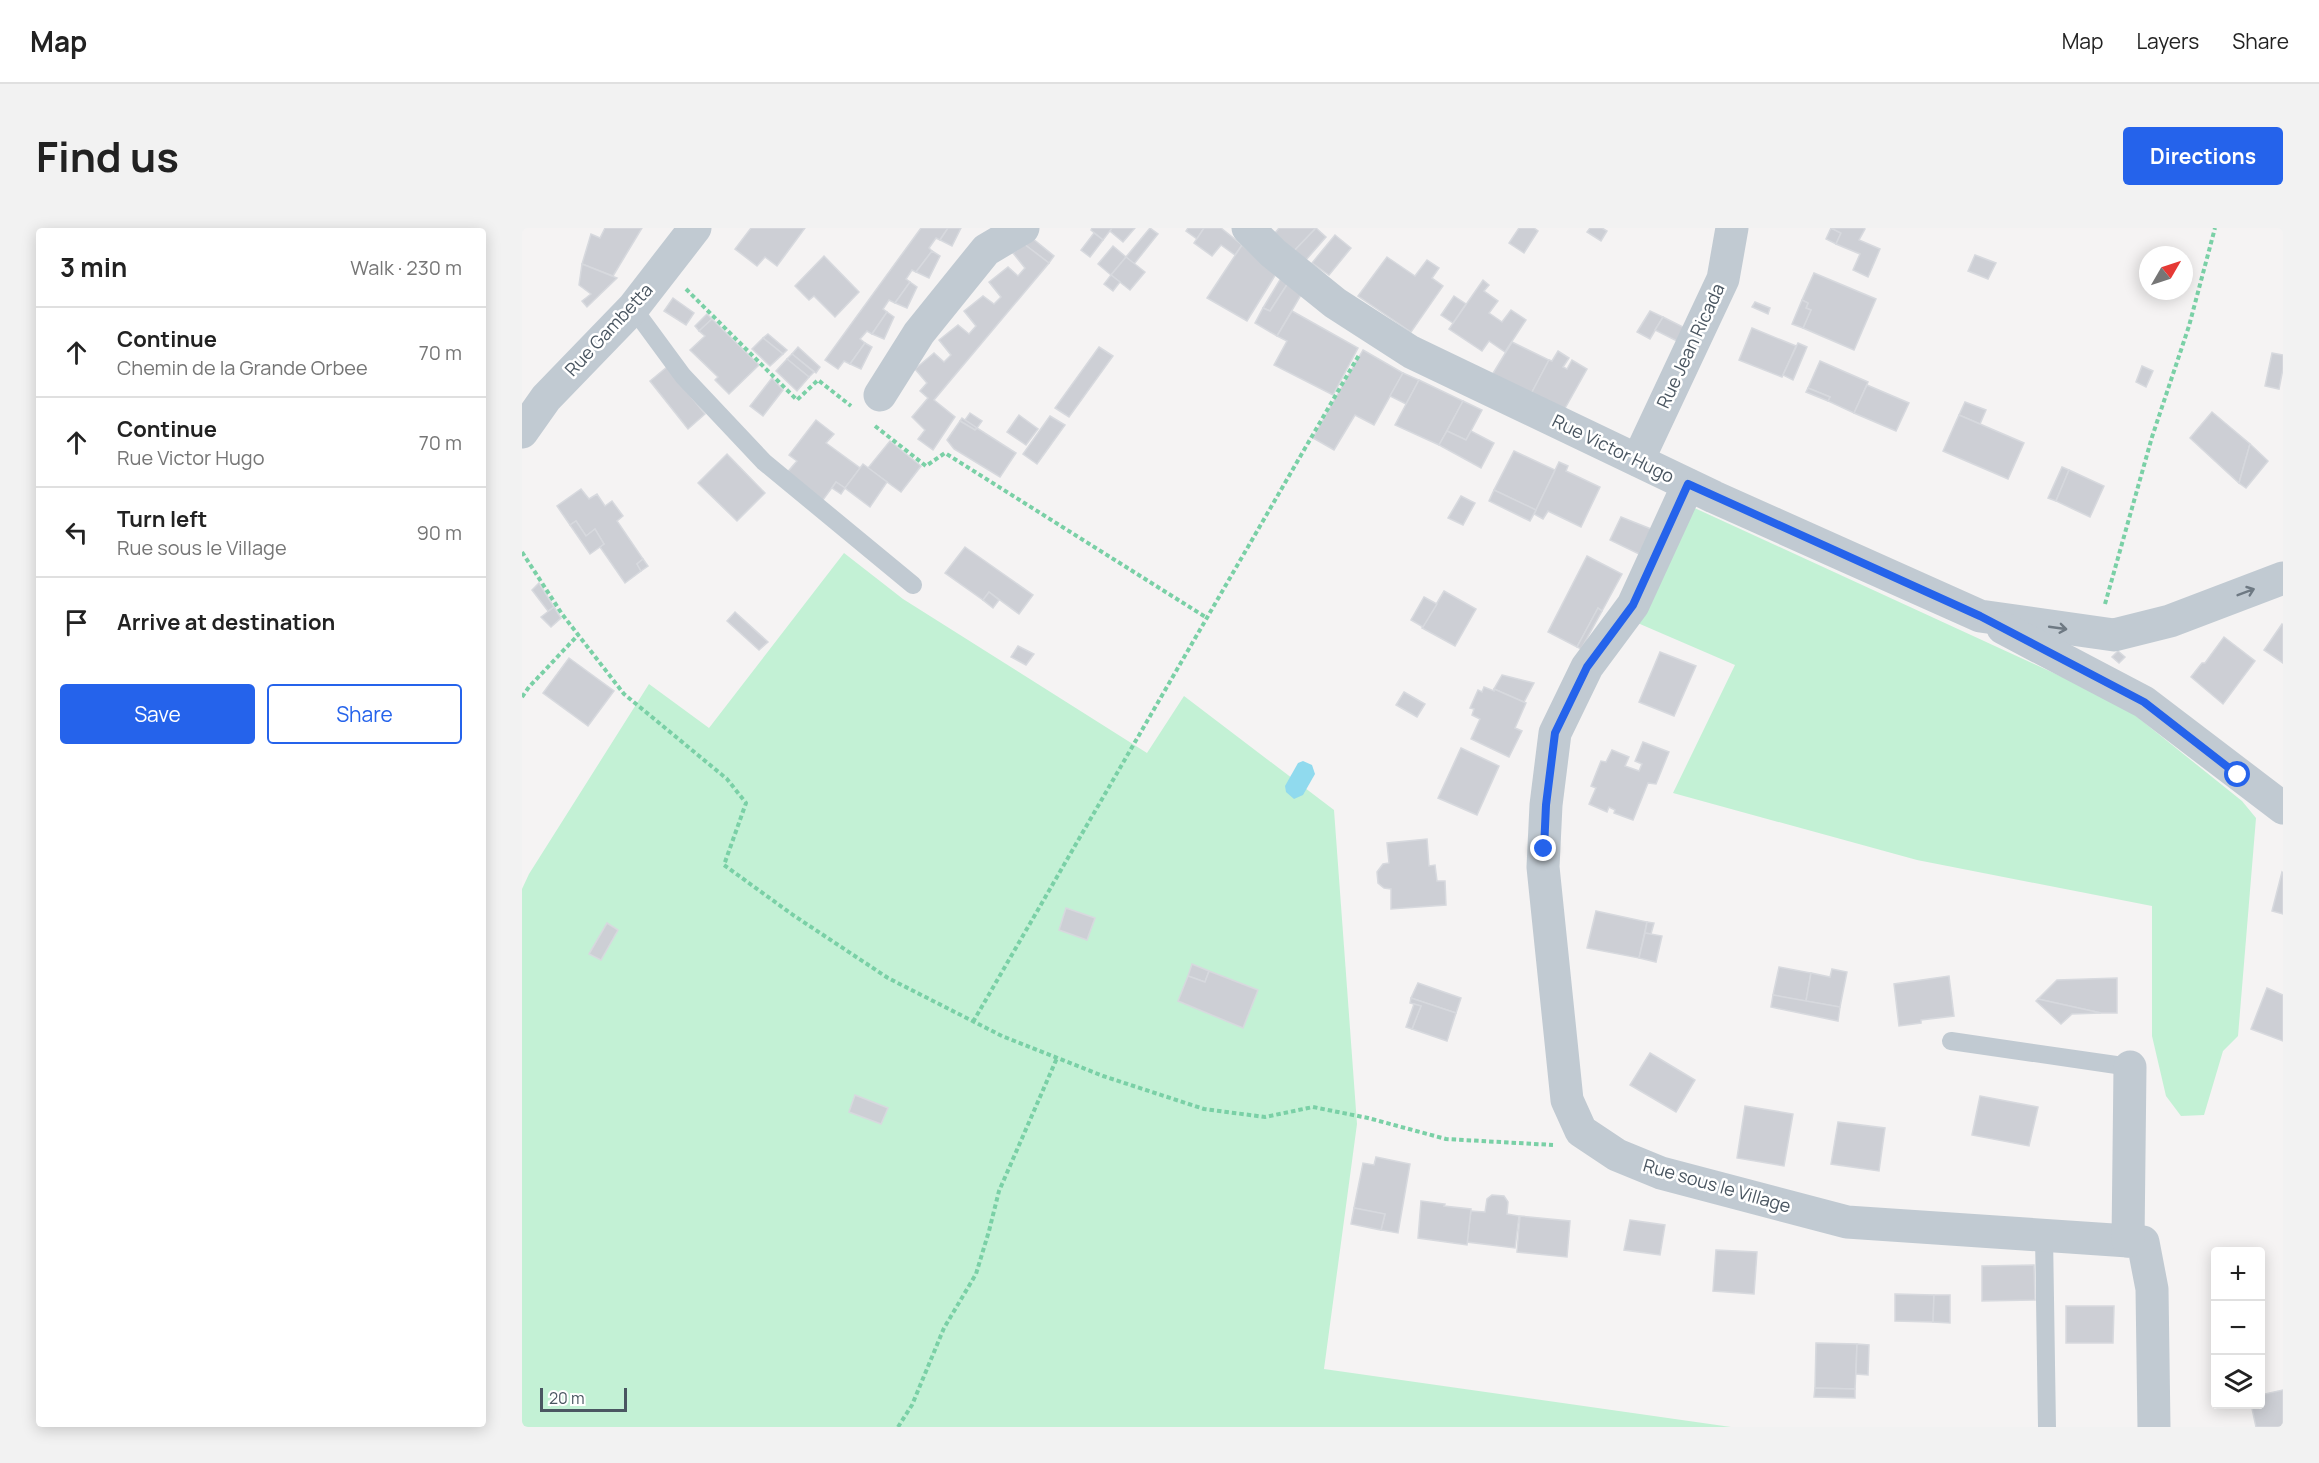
<!DOCTYPE html>
<meta charset="utf-8">
<style>
:root{--surface:#fff;--page:#f2f2f2;--text:#222;--muted:#767676;--line:#e0e0e0;--accent:#2563eb}
body{margin:0;font-family:Manrope,sans-serif;background:var(--page);color:var(--text)}
.controls{position:absolute;right:18px;bottom:18px;display:grid;overflow:hidden;border-radius:6px;box-shadow:0 3px 15px #0003}
.controls button{width:54px;height:54px;display:grid;place-items:center;padding:0;border:0;border-bottom:2px solid var(--line);background:var(--surface);color:var(--text);font:30px sans-serif}
.compass{position:absolute;left:1617px;top:18px;width:54px;height:54px;border-radius:50%;background:var(--surface);box-shadow:0 3px 15px #0003;rotate:51deg}
.scale{position:absolute;left:18px;bottom:15px;width:87px;box-sizing:border-box;padding-left:6px;border:3px solid #4a5661;border-top:0;font-size:16px;line-height:21px;white-space:nowrap;color:#4a5661;-webkit-text-stroke:4px #fff;paint-order:stroke}
.stop{position:absolute;width:18px;height:18px;margin:-14px;border:4px solid #2563eb;border-radius:50%;background:#fff}
.stop.end{background:#2563eb;border-color:#fff;box-shadow:0 2px 6px #0008}
.list{margin:0;padding:0;list-style:none}
h2{display:flex;justify-content:space-between;align-items:center;height:78px;margin:0;padding:0 24px;font-size:26px}
h2 small{font-size:20px;font-weight:400;color:var(--muted)}
.list li{display:grid;grid-template-columns:39px 1fr auto;gap:18px;align-items:center;box-sizing:border-box;height:90px;padding:0 24px;border-top:2px solid var(--line)}
.list b{display:block;font-size:22px;white-space:nowrap}
.list p{margin:0;font-size:20px;white-space:nowrap;color:var(--muted)}
.list em{font-size:20px;font-style:normal;color:var(--muted)}
.actions{display:flex;gap:12px;padding:18px 24px}
.actions a{flex:1;padding:14px 0;border:2px solid var(--accent);border-radius:6px;text-align:center;font-size:21px;color:var(--accent)}
.actions .main{background:var(--accent);color:#fff}
.icon{flex:none;width:33px;height:33px;fill:none;stroke:currentColor;stroke-width:2;stroke-linecap:round;stroke-linejoin:round}
.map{position:relative;flex:none;width:1761px;height:1199px;overflow:hidden;border-radius:6px}
header{display:flex;align-items:center;gap:36px;box-sizing:border-box;height:84px;padding:0 30px;background:var(--surface);border-bottom:2px solid var(--line)}
header strong{font-size:28px}
nav{display:flex;gap:33px;margin-inline-start:auto;font-size:21px}
.intro{display:flex;align-items:center;justify-content:space-between;box-sizing:border-box;height:144px;padding:0 36px}
h1{margin:0;font-size:42px}
.button{padding:15px 27px;border-radius:6px;background:var(--accent);color:#fff;font-size:21px;font-weight:700}
main{display:flex;gap:36px;padding:0 36px}
aside{flex:1;background:var(--surface);border-radius:6px;box-shadow:0 3px 15px #0003}
.map>svg:first-child{display:block}
.green{fill:#c3f1d5}
.water{fill:#90daee}
.building{fill:#cdcfd5;stroke:#d7d9de;stroke-width:1.5}
.lines{fill:none;stroke-linecap:round;stroke-linejoin:round}
.path{stroke:#7ad0a6;stroke-width:4;stroke-dasharray:4.5 3;stroke-linecap:butt}
.lane{stroke:#c1cad2;stroke-width:18}
.street{stroke:#c1cad2;stroke-width:33}
.oneway{stroke:#6e7983}
.route{stroke:#2563eb;stroke-width:8}
.labels{text-anchor:middle;stroke-width:5;stroke-linejoin:round;paint-order:stroke}
.street-label{font-size:18px;fill:#4a5661;stroke:#fff}
</style>
<header>
<strong>Map</strong>
<nav><a>Map</a><a>Layers</a><a>Share</a></nav>
</header>
<div class="intro"><h1>Find us</h1><a class="button">Directions</a></div>
<main>
<aside>
<h2>3 min<small>Walk · 230 m</small></h2>
<ul class="list">
<li><svg class="icon" aria-label="ahead" viewBox="0 0 24 24"><path d="M12 20V5M6 11l6-6 6 6"/></svg><div><b>Continue</b><p>Chemin de la Grande Orbee</p></div><em>70 m</em></li>
<li><svg class="icon" aria-label="ahead" viewBox="0 0 24 24"><path d="M12 20V5M6 11l6-6 6 6"/></svg><div><b>Continue</b><p>Rue Victor Hugo</p></div><em>70 m</em></li>
<li><svg class="icon" aria-label="left" viewBox="0 0 24 24"><path d="M17 20v-9H6M10 6l-5 5 5 5"/></svg><div><b>Turn left</b><p>Rue sous le Village</p></div><em>90 m</em></li>
<li><svg class="icon" aria-label="arrive" viewBox="0 0 24 24"><path d="M6 21V4h12l-3 4 3 4H6"/></svg><div><b>Arrive at destination</b></div></li>
</ul>
<div class="actions"><a class="main">Save</a><a>Share</a></div>
</aside>
<div class="map">
<svg width="1761" height="1199" viewBox="0 0 1761 1199">
<rect width="100%" height="100%" fill="#f5f3f3"/>
<g class="green">
<polygon points="1166,277 1599,476 1720,573 1734,590 1716,808 1701,823 1682,887 1659,888 1644,868 1630,808 1630,678 1395,632 1151,565 1213,437 1111,393"/>
<polygon points="322,325 381,371 625,525 662,468 812,582 835,896 802,1141 1209,1199 0,1199 0,661 7,646 127,456 187,500"/>
</g>
<polygon class="water" points="781,533 790,537 793,546 781,567 772,571 764,564 763,558 776,535"/>
<g class="building">
<polygon points="83,0 120,0 91,48 60,36 69,6 78,10"/>
<polygon points="229,0 283,0 255,38 243,29 235,38 213,21"/>
<polygon points="399,0 426,0 418,12 414,10 407,20 410,23 394,44 390,42 384,51 388,54 373,75 367,72 361,81 365,84 350,106 345,103 338,111 343,115 328,136 322,133 316,141 303,132"/>
<polygon points="426,0 439,0 430,18 418,12"/>
<polygon points="570,0 590,0 581,12 569,2"/>
<polygon points="590,0 613,0 601,14 588,3"/>
<polygon points="628,0 636,6 612,36 604,29"/>
<polygon points="666,0 682,0 675,11 664,3"/>
<polygon points="682,0 699,0 720,17 713,27 699,17 690,28 672,15"/>
<polygon points="757,0 794,0 771,24 753,5"/>
<polygon points="794,0 804,9 783,33 771,24"/>
<polygon points="997,0 1012,0 1016,3 1002,25 987,15"/>
<polygon points="1068,0 1080,0 1085,3 1079,13 1065,4"/>
<polygon points="1309,0 1319,5 1314,16 1304,11"/>
<polygon points="1309,0 1341,0 1343,1 1337,12 1358,21 1346,49 1331,42 1338,26 1314,16 1319,5"/>
<polygon points="572,5 581,12 568,29 559,22"/>
<polygon points="813,7 829,20 807,47 790,35"/>
<polygon points="510,10 532,28 527,35 502,16"/>
<polygon points="502,16 527,35 412,172 433,189 411,222 396,211 403,202 390,189 406,170 398,163 405,155 393,141 412,125 422,134 429,127 417,112 436,97 447,106 454,98 442,83 461,68 472,76 479,69 467,54 486,39 496,48 503,40 491,25"/>
<polygon points="720,17 754,46 725,93 685,70"/>
<polygon points="591,18 604,29 589,47 576,36"/>
<polygon points="410,23 418,28 407,50 394,44"/>
<polygon points="1453,27 1474,35 1466,51 1446,43"/>
<polygon points="302,28 337,64 313,89 292,68 287,72 273,58"/>
<polygon points="604,29 623,44 608,62 589,47"/>
<polygon points="865,29 893,48 905,32 917,40 910,50 921,58 889,104 836,68"/>
<polygon points="60,36 95,50 65,79 60,73 69,66 57,57"/>
<polygon points="1292,45 1354,71 1332,122 1281,100 1289,82 1284,80 1286,75 1280,72"/>
<polygon points="589,47 598,54 591,63 582,56"/>
<polygon points="759,50 766,55 748,83 741,80"/>
<polygon points="961,52 967,57 962,63 976,73 967,85 980,94 989,82 1004,92 983,124 967,113 960,123 927,101"/>
<polygon points="388,54 395,59 385,80 373,75"/>
<polygon points="766,55 779,67 755,108 733,95 741,80 748,83"/>
<polygon points="932,68 944,76 931,95 919,87"/>
<polygon points="151,70 172,85 164,97 142,83"/>
<polygon points="1280,72 1286,75 1284,80 1289,82 1281,100 1270,96"/>
<polygon points="1233,74 1248,80 1246,86 1230,79"/>
<polygon points="770,83 836,120 811,167 752,137 765,113 755,108"/>
<polygon points="1128,83 1141,89 1128,111 1115,104"/>
<polygon points="365,84 372,89 362,111 350,106"/>
<polygon points="185,86 190,91 177,103 173,98"/>
<polygon points="1141,89 1163,100 1155,113 1133,102"/>
<polygon points="190,91 237,137 207,166 193,152 196,149 168,122 183,108 177,103"/>
<polygon points="1230,100 1274,118 1260,149 1217,132"/>
<polygon points="246,106 265,122 261,126 241,110"/>
<polygon points="241,110 261,126 248,138 230,121"/>
<polygon points="990,114 1027,132 1009,166 970,147"/>
<polygon points="343,115 350,119 339,141 328,136"/>
<polygon points="1276,115 1285,119 1271,152 1261,147"/>
<polygon points="276,119 298,139 294,145 270,126"/>
<polygon points="577,119 591,128 547,189 533,180"/>
<polygon points="841,122 881,145 852,197 833,187 812,222 791,210"/>
<polygon points="1036,123 1047,130 1041,139 1045,141 1050,132 1065,141 1042,182 1009,166 1027,132 1030,133"/>
<polygon points="1750,125 1761,127 1761,141 1757,161 1743,158"/>
<polygon points="270,126 292,144 287,149 265,131"/>
<polygon points="265,131 287,149 275,163 254,143"/>
<polygon points="1298,133 1346,154 1332,185 1306,173 1308,169 1286,160"/>
<polygon points="1620,138 1631,143 1624,159 1614,154"/>
<polygon points="145,139 183,186 166,201 128,153"/>
<polygon points="881,145 897,152 884,176 868,168"/>
<polygon points="250,150 261,162 241,188 228,178"/>
<polygon points="897,152 941,173 917,217 873,197"/>
<polygon points="1345,157 1387,175 1374,203 1332,185"/>
<polygon points="1286,160 1308,169 1306,173 1284,164"/>
<polygon points="941,173 960,182 944,212 925,203"/>
<polygon points="1443,174 1464,182 1458,196 1437,187"/>
<polygon points="1690,184 1728,216 1717,255 1668,210"/>
<polygon points="448,185 460,193 455,200 443,192"/>
<polygon points="497,187 516,201 504,217 485,204"/>
<polygon points="1437,187 1502,215 1486,251 1421,223"/>
<polygon points="528,188 543,197 515,236 501,226"/>
<polygon points="440,190 455,200 453,202 438,193"/>
<polygon points="294,192 312,206 304,215 338,240 323,260 314,254 298,276 263,247 275,233 267,227"/>
<polygon points="438,193 453,202 455,200 494,225 478,249 432,221 425,212"/>
<polygon points="925,203 944,212 949,203 972,215 959,240 917,217"/>
<polygon points="368,213 399,238 379,264 346,240"/>
<polygon points="1728,216 1746,233 1724,260 1717,255"/>
<polygon points="992,223 1033,242 1014,282 972,262"/>
<polygon points="205,226 243,265 215,293 176,255"/>
<polygon points="1037,234 1046,238 1044,243 1078,259 1059,299 1026,283 1021,291 1012,286"/>
<polygon points="341,236 365,254 348,279 323,260"/>
<polygon points="1540,239 1547,242 1534,273 1526,270"/>
<polygon points="1547,242 1582,258 1568,289 1534,273"/>
<polygon points="314,254 323,260 319,266 310,260"/>
<polygon points="59,261 67,271 75,266 83,278 90,273 101,288 95,293 121,331 115,336 119,343 103,355 78,319 82,316 73,301 64,308 54,293 48,297 35,278"/>
<polygon points="972,262 1014,282 1008,293 967,273"/>
<polygon points="939,268 953,275 941,297 926,290"/>
<polygon points="1099,289 1129,301 1117,326 1088,312"/>
<polygon points="54,293 64,308 73,301 82,316 68,326 48,297"/>
<polygon points="443,319 511,367 497,386 467,364 461,372 423,345"/>
<polygon points="1065,328 1100,346 1080,383 1076,380 1055,419 1026,404"/>
<polygon points="121,331 126,338 119,343 115,336"/>
<polygon points="17,355 32,379 26,383 10,362"/>
<polygon points="922,363 954,381 933,418 900,400"/>
<polygon points="467,364 477,372 471,380 461,372"/>
<polygon points="902,369 915,376 901,399 889,392"/>
<polygon points="32,379 39,390 29,399 19,389"/>
<polygon points="1076,380 1080,383 1059,421 1055,419"/>
<polygon points="213,384 246,414 237,422 205,393"/>
<polygon points="1760,396 1761,397 1761,435 1742,422"/>
<polygon points="1702,409 1733,433 1701,476 1669,449 1680,435 1683,435"/>
<polygon points="496,418 512,426 504,437 489,429"/>
<polygon points="1596,423 1603,429 1597,435 1590,429"/>
<polygon points="1138,424 1174,438 1152,488 1117,474"/>
<polygon points="47,430 92,463 66,498 21,465"/>
<polygon points="980,447 1012,455 1002,474 972,461"/>
<polygon points="962,459 972,463 972,461 1004,475 993,500 1000,503 987,529 949,511 958,491 950,487 952,481 948,480 956,462 960,464"/>
<polygon points="882,464 903,476 895,489 874,477"/>
<polygon points="1121,514 1147,524 1134,556 1126,555 1111,592 1092,585 1093,582 1087,579 1085,584 1067,576 1074,560 1069,558 1079,533 1084,534 1090,522 1107,529 1103,538 1117,543 1120,536 1113,533"/>
<polygon points="939,520 977,538 955,587 916,570"/>
<polygon points="905,611 907,638 913,637 915,653 923,653 924,677 869,681 869,661 862,660 856,655 855,644 861,636 867,635 865,615"/>
<polygon points="1760,644 1761,645 1761,686 1750,683"/>
<polygon points="544,680 573,690 565,712 537,702"/>
<polygon points="1074,683 1125,694 1117,730 1065,720"/>
<polygon points="1125,694 1132,695 1129,706 1123,705"/>
<polygon points="85,695 96,702 79,732 67,726"/>
<polygon points="1123,705 1140,708 1134,734 1117,730"/>
<polygon points="670,736 687,743 683,754 666,748"/>
<polygon points="1257,739 1289,745 1284,773 1251,767"/>
<polygon points="1310,741 1325,744 1318,779 1284,773 1289,745 1308,749"/>
<polygon points="687,743 736,762 721,800 656,773 666,748 683,754"/>
<polygon points="1427,748 1432,788 1399,792 1399,795 1377,798 1372,756"/>
<polygon points="1595,750 1595,785 1579,785 1516,771 1535,752"/>
<polygon points="896,755 939,770 934,785 889,770"/>
<polygon points="1745,760 1761,767 1761,813 1729,801"/>
<polygon points="1251,767 1318,779 1316,793 1249,779"/>
<polygon points="889,770 934,785 925,813 890,801 899,778 888,775"/>
<polygon points="1516,771 1579,785 1550,786 1539,796 1514,773"/>
<polygon points="892,776 899,778 890,801 884,799"/>
<polygon points="1128,825 1173,852 1154,884 1108,857"/>
<polygon points="333,867 366,880 359,896 327,884"/>
<polygon points="1458,868 1516,879 1507,918 1450,907"/>
<polygon points="1223,878 1271,886 1262,938 1215,930"/>
<polygon points="1316,894 1363,900 1357,943 1309,936"/>
<polygon points="854,929 888,936 876,1005 859,1002 863,986 832,980 841,935 852,937"/>
<polygon points="970,967 982,968 986,974 985,986 997,988 993,1020 945,1014 949,983 963,984 965,971"/>
<polygon points="899,973 923,976 922,978 949,981 945,1017 896,1010"/>
<polygon points="832,980 863,986 859,1002 829,996"/>
<polygon points="998,988 1048,993 1045,1029 995,1024"/>
<polygon points="1108,992 1143,997 1138,1027 1102,1022"/>
<polygon points="1194,1022 1235,1024 1232,1066 1191,1063"/>
<polygon points="1512,1037 1513,1072 1460,1073 1460,1038"/>
<polygon points="1373,1066 1412,1067 1411,1094 1373,1093"/>
<polygon points="1412,1067 1428,1067 1428,1095 1411,1094"/>
<polygon points="1544,1078 1592,1078 1591,1115 1544,1115"/>
<polygon points="1294,1115 1335,1116 1333,1161 1293,1160"/>
<polygon points="1335,1116 1347,1117 1346,1147 1334,1146"/>
<polygon points="1293,1160 1333,1161 1333,1170 1292,1169"/>
<polygon points="1761,1162 1761,1199 1734,1199 1729,1176 1738,1176 1738,1167"/>
</g>
<g class="lines">
<g class="path">
<polyline points="164,61 275,172 296,152 329,178"/>
<polyline points="353,198 404,238 423,225 685,390"/>
<polyline points="0,324 40,386 102,466 205,551 224,575 202,637 271,687 366,750 480,808 581,848 682,881 743,889 791,879 846,890 924,911 1031,917"/>
<polyline points="1583,376 1630,209 1667,98 1693,0"/>
<polyline points="0,469 7,459 56,407"/>
<polyline points="451,794 837,127"/>
<polyline points="376,1199 390,1177 422,1100 454,1046 467,1003 477,963 535,830"/>
</g>
<g class="lane">
<polyline points="111,80 161,148 242,234 391,357"/>
<polyline points="1429,813 1608,839"/>
<polyline points="1522,1007 1525,1199"/>
</g>
<g class="street">
<polyline points="726,0 751,25 813,75 889,124 1192,269 1458,388 1592,407 1648,393 1761,350"/>
<polyline points="358,167 397,105 464,22 501,0"/>
<polyline points="0,204 24,170 111,80 173,0"/>
<polyline points="1116,232 1201,51 1210,0"/>
<polyline points="1166,257 1111,377 1065,439 1033,505 1024,577 1021,639 1045,872 1059,903 1095,927 1139,945 1325,994 1621,1014 1630,1061 1632,1199"/>
<polyline points="1481,400 1622,474 1761,580"/>
<polyline points="1606,1013 1608,839"/>
</g>
</g>
<defs><path id="oneway-shaft" d="M-6 0H5M1.5-3L5.5 0L1.5 3" fill="none" stroke-width="1.6" stroke-linecap="round" stroke-linejoin="round" transform="scale(1.5)"/></defs>
<g class="oneway">
<use href="#oneway-shaft" transform="translate(1724 364) rotate(-21)"/>
<use href="#oneway-shaft" transform="translate(1536 400) rotate(8)"/>
</g>
<g class="lines">
<polyline class="route" points="1022,621 1024,577 1033,505 1065,439 1111,377 1166,256 1458,388 1622,474 1716,547"/>
</g>
<g class="labels">
<g class="street-label">
<text transform="translate(87 102) rotate(-47)" y="6">Rue Gambetta</text>
<text transform="translate(1169 118) rotate(-65)" y="6">Rue Jean Ricada</text>
<text transform="translate(1091 221) rotate(26)" y="6">Rue Victor Hugo</text>
<text transform="translate(1195 958) rotate(16)" y="6">Rue sous le Village</text>
</g>
</g>
</svg>
<div class="controls">
<button>+</button>
<button>−</button>
<button><svg class="icon" aria-label="layers" viewBox="0 0 24 24"><path d="M12 4l9 5-9 5-9-5zM3 14l9 5 9-5"/></svg></button>
</div>
<svg class="compass" viewBox="-18 -18 36 36"><path d="M0-13l5 13h-10z" fill="#e53935"/><path d="M0 13l5-13h-10z" fill="#767676"/></svg>
<div class="scale">20 m</div>
<div class="stop" style="left:1716px;top:547px"></div>
<div class="stop end" style="left:1022px;top:621px"></div>
</div>
</main>
